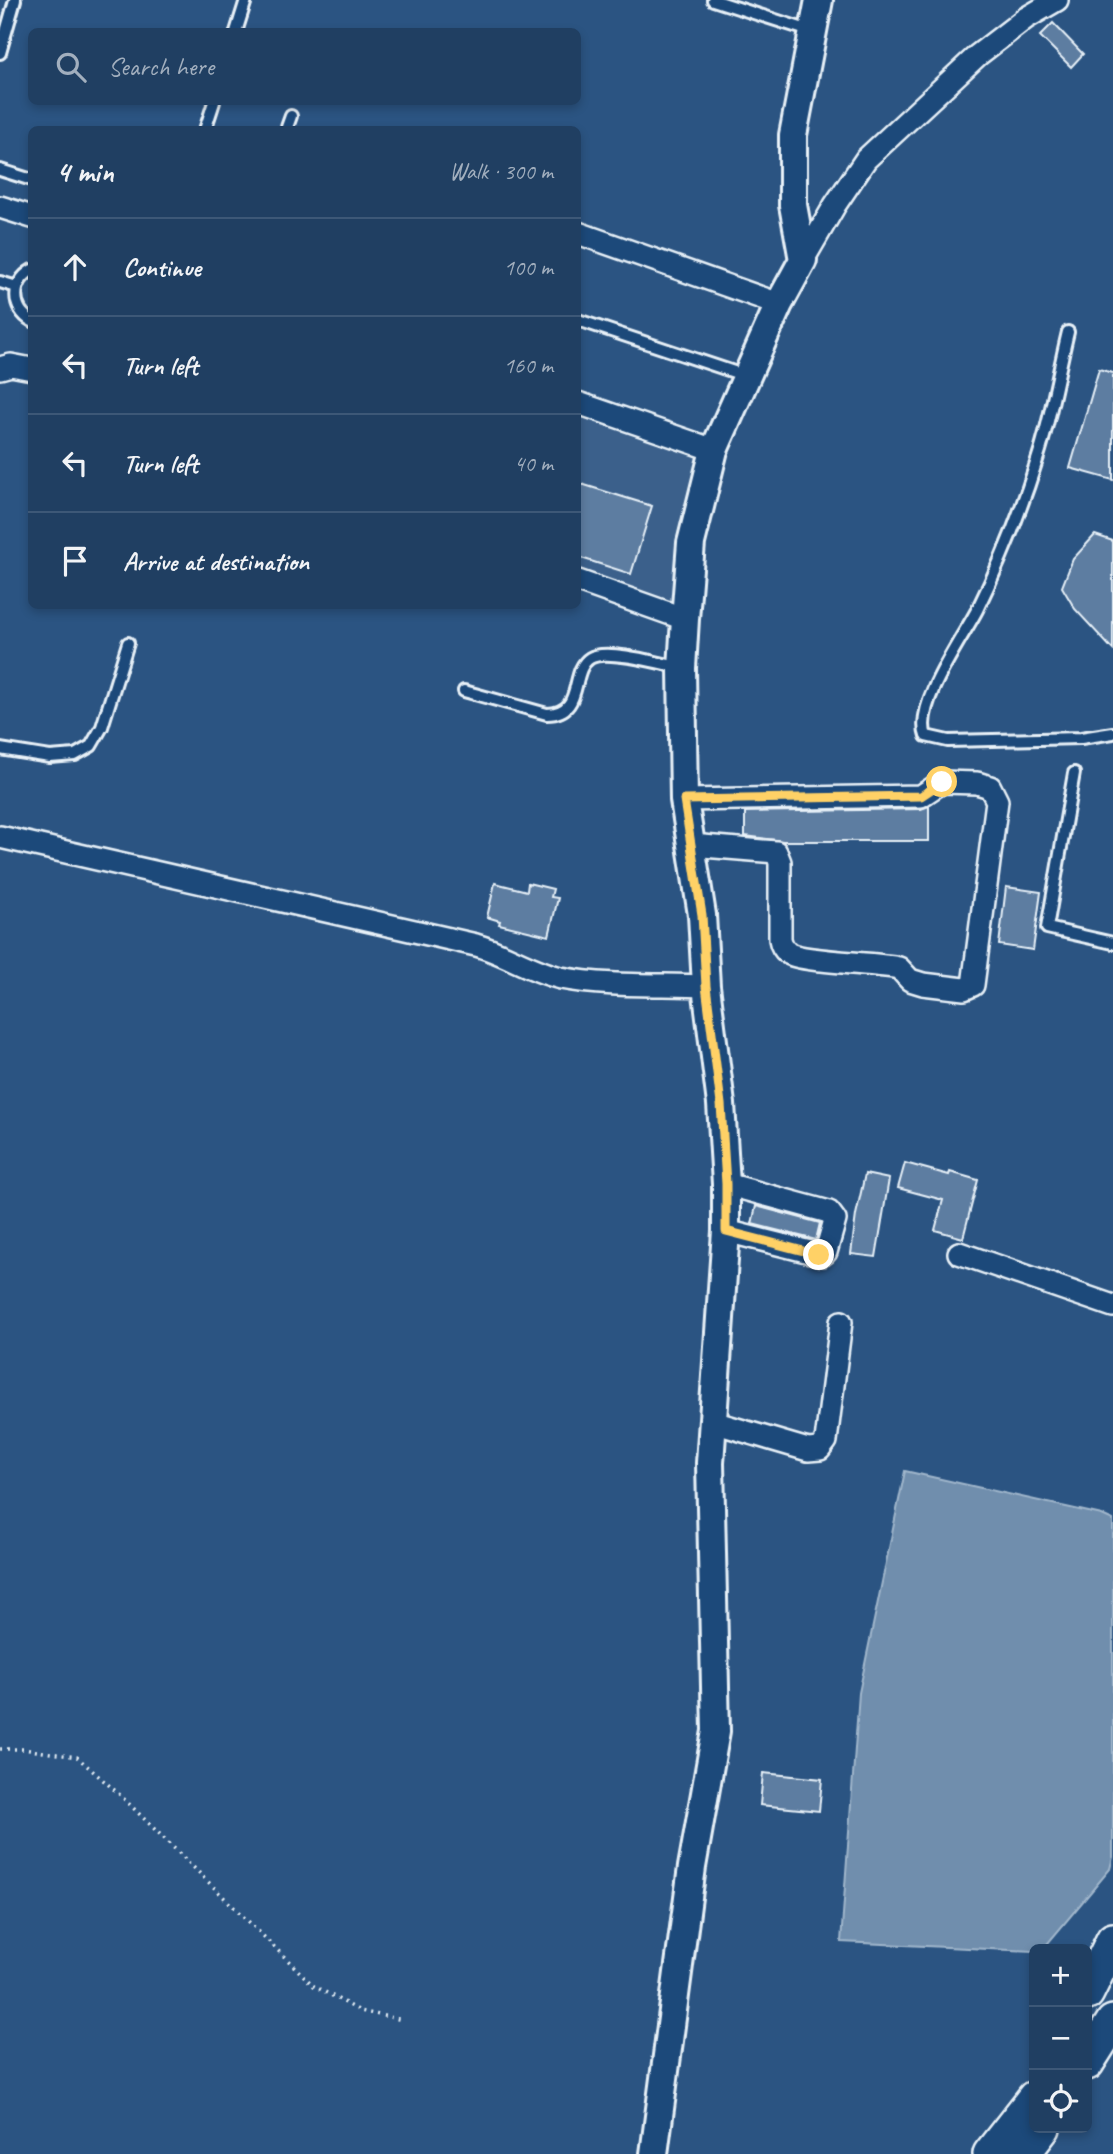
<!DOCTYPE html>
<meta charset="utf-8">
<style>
:root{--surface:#203f62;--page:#2d4a6b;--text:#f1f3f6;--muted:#a2afbe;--line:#3d5877}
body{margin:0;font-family:Caveat,sans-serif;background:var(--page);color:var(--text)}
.controls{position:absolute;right:21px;bottom:21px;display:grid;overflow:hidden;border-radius:10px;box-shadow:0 4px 10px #0003}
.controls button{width:63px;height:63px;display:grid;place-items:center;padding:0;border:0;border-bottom:2px solid var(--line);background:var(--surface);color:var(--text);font:35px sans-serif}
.stop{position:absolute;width:21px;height:21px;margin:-16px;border:5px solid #ffd166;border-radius:50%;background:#fff}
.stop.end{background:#ffd166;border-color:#fff;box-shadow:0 2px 7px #0008}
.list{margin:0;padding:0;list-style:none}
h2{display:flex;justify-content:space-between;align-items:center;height:91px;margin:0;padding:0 28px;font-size:30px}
h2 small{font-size:23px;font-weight:400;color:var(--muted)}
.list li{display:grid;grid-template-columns:46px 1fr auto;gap:21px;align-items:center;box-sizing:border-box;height:98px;padding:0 28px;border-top:2px solid var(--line)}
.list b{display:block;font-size:26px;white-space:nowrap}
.list em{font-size:23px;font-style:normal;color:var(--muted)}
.icon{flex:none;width:38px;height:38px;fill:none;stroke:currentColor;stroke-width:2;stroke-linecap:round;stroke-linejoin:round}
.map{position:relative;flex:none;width:1113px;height:2154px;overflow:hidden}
.search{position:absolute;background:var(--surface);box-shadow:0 4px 10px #0003;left:28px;top:28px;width:553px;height:77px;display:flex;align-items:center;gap:18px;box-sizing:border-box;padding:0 24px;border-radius:10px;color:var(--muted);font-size:26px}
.panel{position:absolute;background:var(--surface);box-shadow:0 4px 10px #0003;left:28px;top:126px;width:553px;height:483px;border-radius:10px}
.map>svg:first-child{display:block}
.built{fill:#3a608b}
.water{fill:#708ead;stroke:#a0b6cb;stroke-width:2}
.building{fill:#5d7da1;stroke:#e8f1f8;stroke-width:2}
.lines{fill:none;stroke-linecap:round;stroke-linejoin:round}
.service-casing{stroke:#e8f1f8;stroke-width:16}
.minor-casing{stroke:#e8f1f8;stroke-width:26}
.tertiary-casing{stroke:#e8f1f8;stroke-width:32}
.primary-casing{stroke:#e8f1f8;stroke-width:38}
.path{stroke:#e8f1f8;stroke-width:3.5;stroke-dasharray:2 5;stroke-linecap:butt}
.service{stroke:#1f4a7a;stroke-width:10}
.minor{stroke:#1f4a7a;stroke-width:21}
.tertiary{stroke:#1f4a7a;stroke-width:26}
.primary{stroke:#1f4a7a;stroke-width:33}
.route{stroke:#ffd166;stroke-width:9}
</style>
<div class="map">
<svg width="1113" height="2154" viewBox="0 0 1113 2154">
<rect width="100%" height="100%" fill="#2b5482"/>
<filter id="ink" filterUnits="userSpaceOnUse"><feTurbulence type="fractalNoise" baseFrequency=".0143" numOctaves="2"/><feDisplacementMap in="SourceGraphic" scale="14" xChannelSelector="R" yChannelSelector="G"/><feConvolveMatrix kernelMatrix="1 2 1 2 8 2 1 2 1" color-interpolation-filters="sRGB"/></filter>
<g filter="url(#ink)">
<polygon class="built" points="578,416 701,456 672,604 578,571"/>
<polygon class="water" points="905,1471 1102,1515 1113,1520 1113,1857 1110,1869 1043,1949 1034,1949 1034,1951 841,1942 859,1693"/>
<g class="building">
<polygon points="1053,23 1083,54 1071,67 1040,36"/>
<polygon points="1099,369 1113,373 1113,480 1070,468"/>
<polygon points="578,483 652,506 631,574 578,557"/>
<polygon points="1095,535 1113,541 1113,650 1075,609 1062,587 1073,559"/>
<polygon points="929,806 929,841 783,841 745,836 745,812 921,809"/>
<polygon points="495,883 527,891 528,883 553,889 551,897 558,898 549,936 499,924 500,921 487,917"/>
<polygon points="1006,887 1041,892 1033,950 999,945"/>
<polygon points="905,1163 949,1175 950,1172 978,1180 963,1238 935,1230 943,1200 898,1188"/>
<polygon points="865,1174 889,1179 876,1257 851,1254 856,1215"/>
<polygon points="756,1206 820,1223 816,1240 752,1224"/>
<polygon points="763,1773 822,1779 819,1811 760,1805"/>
</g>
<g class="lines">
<g class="service-casing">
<g id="service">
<polyline points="713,0 813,32"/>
<polyline points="236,32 246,0"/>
<polyline points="0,53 15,0"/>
<polyline points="205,130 214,102"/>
<polyline points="286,130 291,116"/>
<polyline points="0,170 32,180"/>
<path d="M32,270C11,282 11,309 32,321"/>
<polyline points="0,282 17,287"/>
<polyline points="578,320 746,376"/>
<path d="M1068,332C1058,373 1051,417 1038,457C1022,509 1001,561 977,610C962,639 914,705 926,736L948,741L1081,738L1113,733"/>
<path d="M464,691L547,714C585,714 569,671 590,658C606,648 663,664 682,668"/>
<polyline points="0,749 50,757 75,755 91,746 102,727 128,643"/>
<polyline points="1074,773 1047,928 1113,943"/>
</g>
</g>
<g class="minor-casing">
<g id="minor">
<polyline points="0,207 32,217"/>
<polyline points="578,233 779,304"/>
<polyline points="803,260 835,205 866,159 978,55 1026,18 1057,0"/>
<polyline points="0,368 11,365 32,369"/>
<polyline points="578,403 714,450"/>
<polyline points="578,581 685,619"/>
<path d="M684,800L921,796L942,782L977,783L990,787L997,801L973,985L964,989L923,984L910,980L899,968C876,963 802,962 788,953C783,949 781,945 780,939V862L776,852L691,845"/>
<path d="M0,837L476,945C505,953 531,971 561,978C608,987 658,984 706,986"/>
<polyline points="726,1231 822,1255 826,1252 835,1220 829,1212 726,1184"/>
<polyline points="959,1253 1113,1306"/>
<polyline points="713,1422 808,1450 820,1449 826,1441 841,1322"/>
</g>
</g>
<g class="tertiary-casing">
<polyline id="tertiary" points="654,2154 692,1867 716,1731 710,1463 726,1231 726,1184 721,1104 706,986 702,915 684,800 682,668 685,619 691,543 714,450 779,304 803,260 793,205 793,135 819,0"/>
</g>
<g class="primary-casing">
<g id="primary">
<polyline points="1087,1993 1113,1940"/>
<polyline points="1087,2063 1113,2022"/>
<polyline points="990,2154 1034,2098"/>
<polyline points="1023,2154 1043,2128"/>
</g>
</g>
<polyline class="path" points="0,1749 23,1749 77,1757 119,1794 314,1986 360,2011 403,2020"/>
<use href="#service" class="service"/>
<use href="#minor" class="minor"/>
<use href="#tertiary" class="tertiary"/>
<use href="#primary" class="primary"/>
</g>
</g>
<g class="lines" filter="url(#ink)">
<polyline class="route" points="819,1255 726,1231 726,1184 721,1104 706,986 702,915 684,800 921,796 942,782"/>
</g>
</svg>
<div class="controls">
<button>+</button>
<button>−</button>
<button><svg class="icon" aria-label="locate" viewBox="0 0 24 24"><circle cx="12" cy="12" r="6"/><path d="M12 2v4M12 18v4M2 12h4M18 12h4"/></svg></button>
</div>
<div class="stop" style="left:942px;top:782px"></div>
<div class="stop end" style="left:819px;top:1255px"></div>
<div class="search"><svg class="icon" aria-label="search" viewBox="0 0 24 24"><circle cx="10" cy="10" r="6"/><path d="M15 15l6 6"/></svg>Search here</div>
<section class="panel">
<h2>4 min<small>Walk · 300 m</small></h2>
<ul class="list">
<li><svg class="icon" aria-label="ahead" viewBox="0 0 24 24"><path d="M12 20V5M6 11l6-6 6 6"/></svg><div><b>Continue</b></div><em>100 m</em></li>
<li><svg class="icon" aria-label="left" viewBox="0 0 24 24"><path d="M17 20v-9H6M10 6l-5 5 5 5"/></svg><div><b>Turn left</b></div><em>160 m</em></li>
<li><svg class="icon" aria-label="left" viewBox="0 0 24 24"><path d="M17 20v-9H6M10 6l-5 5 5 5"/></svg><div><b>Turn left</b></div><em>40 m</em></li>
<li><svg class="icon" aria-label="arrive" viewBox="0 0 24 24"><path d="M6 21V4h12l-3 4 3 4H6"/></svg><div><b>Arrive at destination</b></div></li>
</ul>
</section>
</div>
